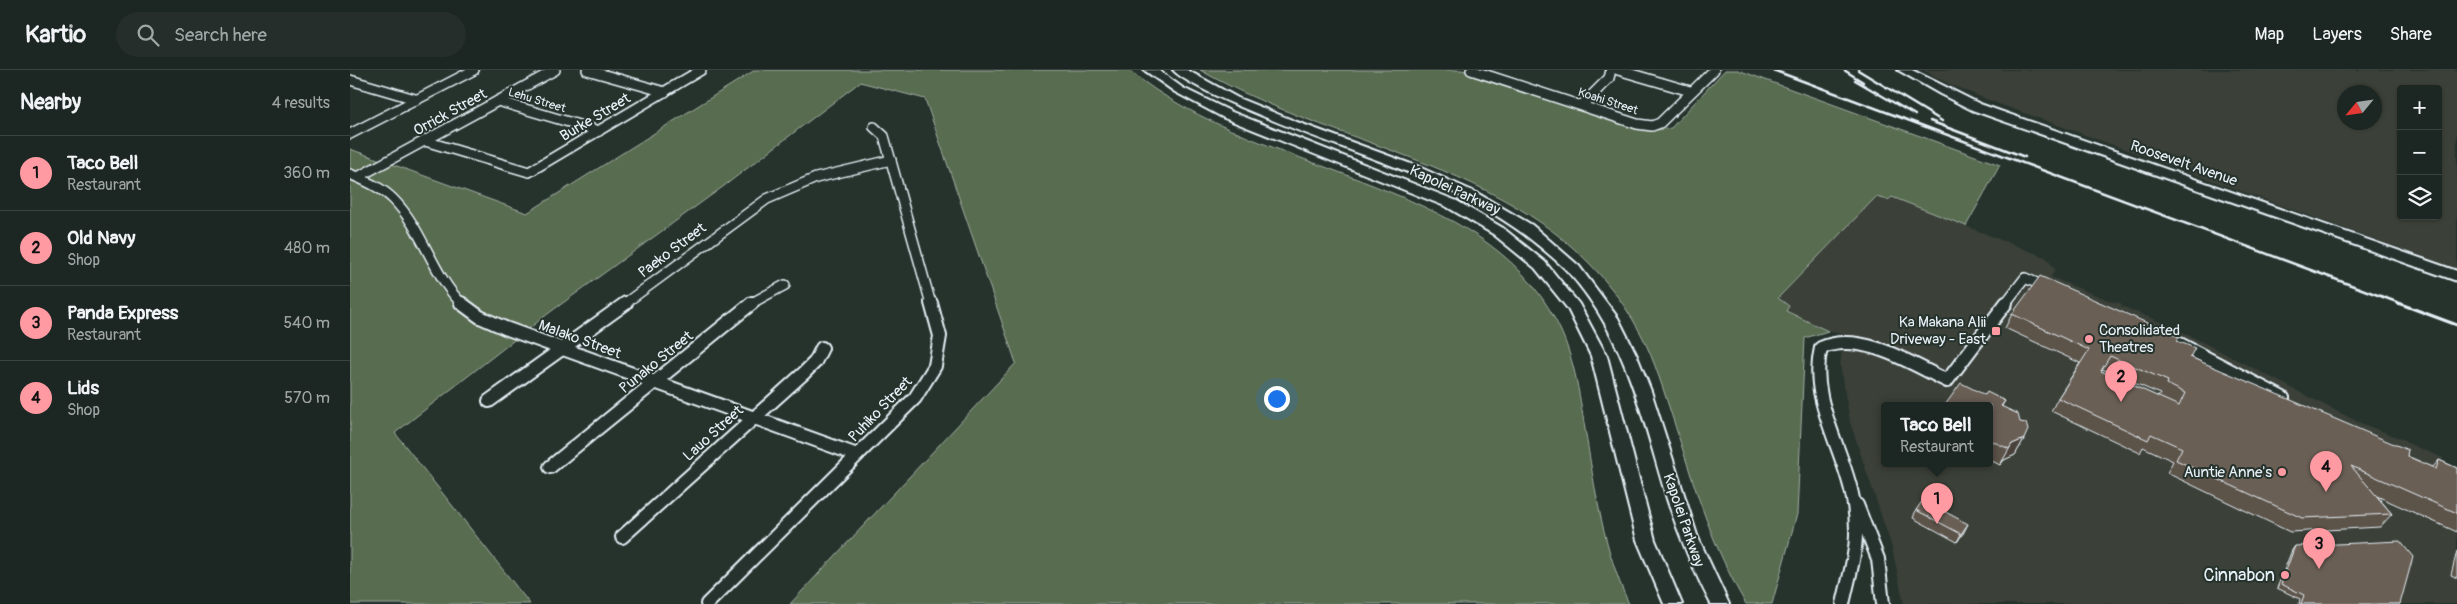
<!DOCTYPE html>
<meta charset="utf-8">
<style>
:root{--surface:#1c2622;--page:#252e2a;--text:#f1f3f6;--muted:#a0a5a5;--line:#3a4340;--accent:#ff9aa2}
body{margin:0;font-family:Pangolin,sans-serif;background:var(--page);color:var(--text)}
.controls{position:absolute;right:15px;top:15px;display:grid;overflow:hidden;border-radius:5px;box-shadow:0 1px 4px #0004}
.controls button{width:45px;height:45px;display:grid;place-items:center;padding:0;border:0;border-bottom:1px solid var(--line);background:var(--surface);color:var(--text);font:25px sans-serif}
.compass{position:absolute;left:1987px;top:15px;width:45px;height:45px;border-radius:50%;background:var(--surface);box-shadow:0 1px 4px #0004;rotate:241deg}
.you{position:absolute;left:926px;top:328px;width:18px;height:18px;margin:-12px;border:4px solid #fff;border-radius:50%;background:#1a73e8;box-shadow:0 0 0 8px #1a73e833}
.badge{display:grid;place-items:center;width:32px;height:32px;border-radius:50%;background:var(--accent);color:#111;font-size:16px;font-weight:700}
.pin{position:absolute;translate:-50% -41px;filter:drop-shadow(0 1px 2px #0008)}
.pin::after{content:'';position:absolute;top:26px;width:18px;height:15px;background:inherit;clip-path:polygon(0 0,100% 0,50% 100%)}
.popup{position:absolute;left:1531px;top:332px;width:112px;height:65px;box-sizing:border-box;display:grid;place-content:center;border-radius:5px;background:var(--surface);filter:drop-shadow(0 1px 4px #0005);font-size:16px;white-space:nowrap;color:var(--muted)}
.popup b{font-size:19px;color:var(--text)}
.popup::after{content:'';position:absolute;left:50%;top:100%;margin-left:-10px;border:10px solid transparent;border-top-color:var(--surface)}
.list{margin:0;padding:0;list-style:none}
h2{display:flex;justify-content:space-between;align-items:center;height:65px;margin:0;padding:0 20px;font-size:21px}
h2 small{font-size:16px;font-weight:400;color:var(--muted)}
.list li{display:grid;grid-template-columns:32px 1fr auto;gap:15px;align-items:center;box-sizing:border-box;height:75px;padding:0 20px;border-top:1px solid var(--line)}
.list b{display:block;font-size:19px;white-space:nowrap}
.list p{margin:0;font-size:16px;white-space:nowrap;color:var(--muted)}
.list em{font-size:16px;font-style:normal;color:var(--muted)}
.icon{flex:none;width:28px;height:28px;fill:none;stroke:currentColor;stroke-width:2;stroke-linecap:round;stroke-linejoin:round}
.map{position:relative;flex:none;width:2107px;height:534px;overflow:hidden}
header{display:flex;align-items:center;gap:30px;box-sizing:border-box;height:70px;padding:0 25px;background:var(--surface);border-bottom:1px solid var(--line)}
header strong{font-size:24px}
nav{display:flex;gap:28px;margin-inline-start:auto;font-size:18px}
.search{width:350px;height:45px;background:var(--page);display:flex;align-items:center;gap:12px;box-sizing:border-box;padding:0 18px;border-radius:28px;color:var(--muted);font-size:19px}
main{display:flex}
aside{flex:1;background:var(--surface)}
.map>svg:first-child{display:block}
.built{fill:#3a4039;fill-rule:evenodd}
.green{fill:#586c50;stroke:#a0aea4}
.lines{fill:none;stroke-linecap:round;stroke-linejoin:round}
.minor-far1-casing{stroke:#e8f1f8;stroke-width:12}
.minor-casing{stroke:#e8f1f8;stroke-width:16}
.secondary-casing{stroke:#e8f1f8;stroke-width:4}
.minor-far1{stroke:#26332d;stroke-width:9}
.minor{stroke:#26332d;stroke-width:12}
.secondary{fill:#26332d;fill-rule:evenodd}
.rail-far1{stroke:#e8f1f8;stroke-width:2.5}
.rail{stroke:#e8f1f8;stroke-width:3}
.wall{fill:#5b5248;stroke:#e8f1f8;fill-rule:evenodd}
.shaded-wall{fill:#4a423b;stroke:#e8f1f8}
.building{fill:#6a5f54;stroke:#e8f1f8;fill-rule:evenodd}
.poi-dot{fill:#ff9aa2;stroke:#26332d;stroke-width:2}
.labels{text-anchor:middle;stroke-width:4;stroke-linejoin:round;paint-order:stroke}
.far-street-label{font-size:12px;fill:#e8f1f8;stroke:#26332d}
.street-label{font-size:15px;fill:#e8f1f8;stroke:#26332d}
.poi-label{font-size:15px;fill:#e8f1f8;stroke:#26332d;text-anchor:end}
.near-poi-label{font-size:18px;fill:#e8f1f8;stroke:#26332d;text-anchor:end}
</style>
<header>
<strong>Kartio</strong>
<div class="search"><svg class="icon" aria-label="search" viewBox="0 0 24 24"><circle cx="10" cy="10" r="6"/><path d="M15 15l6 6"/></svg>Search here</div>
<nav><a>Map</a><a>Layers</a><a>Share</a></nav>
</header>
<main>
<aside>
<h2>Nearby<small>4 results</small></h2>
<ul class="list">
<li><span class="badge">1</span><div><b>Taco Bell</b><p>Restaurant</p></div><em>360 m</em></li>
<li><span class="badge">2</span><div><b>Old Navy</b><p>Shop</p></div><em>480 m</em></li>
<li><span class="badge">3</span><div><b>Panda Express</b><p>Restaurant</p></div><em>540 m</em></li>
<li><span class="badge">4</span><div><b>Lids</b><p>Shop</p></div><em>570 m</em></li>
</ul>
</aside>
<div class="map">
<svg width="2107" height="534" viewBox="0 0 2107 534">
<rect width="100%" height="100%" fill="#26332d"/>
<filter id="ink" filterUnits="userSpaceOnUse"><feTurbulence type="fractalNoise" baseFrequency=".02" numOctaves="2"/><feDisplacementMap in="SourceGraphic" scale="10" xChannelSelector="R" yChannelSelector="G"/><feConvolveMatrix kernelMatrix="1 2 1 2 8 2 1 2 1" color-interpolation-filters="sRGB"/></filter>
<g filter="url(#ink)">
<g class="built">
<path d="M1573,0H2107V199L1646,33L1601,15ZM2051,19H2088V146H2051ZM2024,22V52H1994V22Z"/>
<path d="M1526,126L1538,130L1542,127L1697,188L1705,200L1701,207L1763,232L1764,231L1772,234L1771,236L1823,257L2010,353L2055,370V372L2093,388L2092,391L2107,397V534H1554L1542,478L1500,352L1490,295L1494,265L1478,261L1435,241L1439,236L1428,229ZM1534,335H1640V393H1534Z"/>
</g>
<g class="green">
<path d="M405,0H779C844,55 945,84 1025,116C1098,145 1168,178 1206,251C1224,285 1229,322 1235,359C1245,419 1253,478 1279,534H440L666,293L575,29L510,12L374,116L199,243L45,363L180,534H0V79L177,143Z"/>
<path d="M850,0H1112L1300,61L1321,58L1375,0H1388L1650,95L1616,156L1542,127L1538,130L1526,127L1428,228L1439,236L1436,241L1478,261L1455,268L1447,444L1422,534H1396C1362,477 1344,415 1324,352C1314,322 1305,291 1291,264C1200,93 1000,87 850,0Z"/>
</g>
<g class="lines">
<g class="minor-far1-casing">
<g id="minor-far1">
<polyline points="237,0 315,22"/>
<polyline points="1121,0 1287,54 1302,56 1310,53 1364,0"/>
<polyline points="1268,0 1340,21"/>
<polyline points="0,10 65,29"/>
<polyline points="148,31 249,61"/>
<polyline points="1232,35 1259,8 1261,0"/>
<polyline points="524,57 534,66 581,234"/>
<polyline points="0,64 124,0"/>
<polyline points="75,71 179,102 351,0"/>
<path d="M0,104C15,111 31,117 43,129C73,159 82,204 112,234"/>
<polyline points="8,107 205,0"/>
<polyline points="274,234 417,129 466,108 541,90"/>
<polyline points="400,234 435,215"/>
<polyline points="1655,234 1675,208 1698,218"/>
</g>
</g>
<g class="minor-casing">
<g id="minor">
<polyline points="111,233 130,247 155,258 507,385"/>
<polyline points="1830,274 1933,328"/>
<polyline points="139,331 276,233"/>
<polyline points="200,397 402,233"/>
<polyline points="1507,435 1528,489 1533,534"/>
<polyline points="272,467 454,303 465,292 472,278"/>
<polyline points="357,534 565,328 585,296 590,266 581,233"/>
<path d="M1493,534C1502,493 1511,473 1503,429C1494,379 1458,329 1471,278C1509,260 1563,294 1597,311L1656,233"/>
</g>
</g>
<g class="secondary-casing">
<g id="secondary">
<polygon points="794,0 808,0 833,18 882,42 1107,131 1153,158 1195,192 1229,234 1257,286 1305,470 1332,534 1314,534 1287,470 1241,286 1218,239 1185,198 1143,164 1097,137 874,48 825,22"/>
<path d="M823,0H837L888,28L947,52L1069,97L1127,123L1182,155L1229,196L1268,248L1287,286L1301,321L1347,465L1379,534H1361C1343,500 1329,465 1317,429C1293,350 1276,266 1219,203C1212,195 1203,188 1195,181C1114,111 1006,86 910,45C890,37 836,14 823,0Z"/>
<polygon points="1548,0 1562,0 1630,34 2107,201 2107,211 1622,40 1590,24"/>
</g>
</g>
<use href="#minor-far1" class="minor-far1"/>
<use href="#minor" class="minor"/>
<use href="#secondary" class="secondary"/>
<g class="rail-far1">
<polyline points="1423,0 2052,234"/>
<polyline points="1494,0 1513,12"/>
<polyline points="1508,0 1592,51"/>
<polyline points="1505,10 1565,45"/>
<polyline points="1580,51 1675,87"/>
</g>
<polyline class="rail" points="2048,233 2107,255"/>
</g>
<g class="wall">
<path d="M1662,244L1827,271L1840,287L2057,386L2083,397L2089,390L2107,398V462L2027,426L2042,444L2030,457L1940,462L1817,403L1823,391L1793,377L1790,383L1701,341L1708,328L1730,293L1655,258ZM1752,299L1810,324L1808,327L1751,301Z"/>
<polygon points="1635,325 1655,331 1652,336 1674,369 1665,385 1654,390 1650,395 1640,390 1640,335"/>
<polygon points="1566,440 1614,462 1607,472 1563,448"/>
<polygon points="1945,476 2050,534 1949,534 1950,529 1927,518 1942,480"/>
<polygon points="2107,481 2107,508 2101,505"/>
</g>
<g class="shaded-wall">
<polygon points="1674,369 1665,385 1654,390 1650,395 1662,374"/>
<polygon points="1618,454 1614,462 1607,472 1611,464"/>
</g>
<g class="building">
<path d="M1690,206L1829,267L1827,271L1845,278L1840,287L2058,380L2057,386L2086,399L2089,390L2107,398V443L2001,396L2042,444L1952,448L1826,390L1832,378L1801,364L1798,370L1708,328L1739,280L1662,244ZM1760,286L1818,311L1817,314L1835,323L1829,336L1751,301Z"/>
<polygon points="1611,313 1635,325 1637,322 1655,331 1651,336 1668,344 1670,352 1676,353 1678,360 1674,369 1662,374 1659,379 1640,370 1640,335 1595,335"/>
<polygon points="1573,430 1618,454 1611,464 1566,440"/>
<polygon points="2050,471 2063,487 2050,534 1951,534 1954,525 1931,514 1945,476"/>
</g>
</g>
<g class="poi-dot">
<rect x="1641" y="256" width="10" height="10" rx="2.5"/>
<circle cx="1739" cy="269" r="5"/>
<circle cx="1932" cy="402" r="5"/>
<circle cx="1935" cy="505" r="5"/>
</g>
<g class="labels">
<g class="far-street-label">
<text transform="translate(187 30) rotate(17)" y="4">Lehu Street</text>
<text transform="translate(1258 31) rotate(18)" y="4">Koahi Street</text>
</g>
<g class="street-label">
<text transform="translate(100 42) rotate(-29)" y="5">Orrick Street</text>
<text transform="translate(245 47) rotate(-31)" y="5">Burke Street</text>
<text transform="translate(1834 93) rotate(19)" y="5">Roosevelt Avenue</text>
<text transform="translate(1105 120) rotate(25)" y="5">Kapolei Parkway</text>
<text transform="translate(322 180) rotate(-37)" y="5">Paeko Street</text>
<text transform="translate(230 269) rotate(20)" y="5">Malako Street</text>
<text transform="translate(306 292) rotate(-39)" y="5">Punako Street</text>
<text transform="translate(530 339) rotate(-46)" y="5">Puhiko Street</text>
<text transform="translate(363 363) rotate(-42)" y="5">Lauo Street</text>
<text transform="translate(1334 450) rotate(71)" y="5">Kapolei Parkway</text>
</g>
<g class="poi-label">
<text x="1636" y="257">Ka Makana Alii<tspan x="1636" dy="17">Driveway - East</tspan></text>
<text x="1749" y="265" text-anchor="start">Consolidated<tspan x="1749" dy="17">Theatres</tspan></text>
<text x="1922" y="407">Auntie Anne's</text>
</g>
<g class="near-poi-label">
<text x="1925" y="511">Cinnabon</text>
</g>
</g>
</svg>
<div class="controls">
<button>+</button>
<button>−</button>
<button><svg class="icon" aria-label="layers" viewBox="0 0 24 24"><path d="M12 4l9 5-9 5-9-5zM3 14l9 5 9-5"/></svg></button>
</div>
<svg class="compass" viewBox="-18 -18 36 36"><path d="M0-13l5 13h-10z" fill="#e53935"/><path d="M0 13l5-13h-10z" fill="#a0a5a5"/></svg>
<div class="you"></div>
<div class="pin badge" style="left:1587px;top:454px">1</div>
<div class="popup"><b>Taco Bell</b>Restaurant</div>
<div class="pin badge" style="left:1771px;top:332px">2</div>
<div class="pin badge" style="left:1969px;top:499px">3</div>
<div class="pin badge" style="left:1976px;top:422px">4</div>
</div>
</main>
